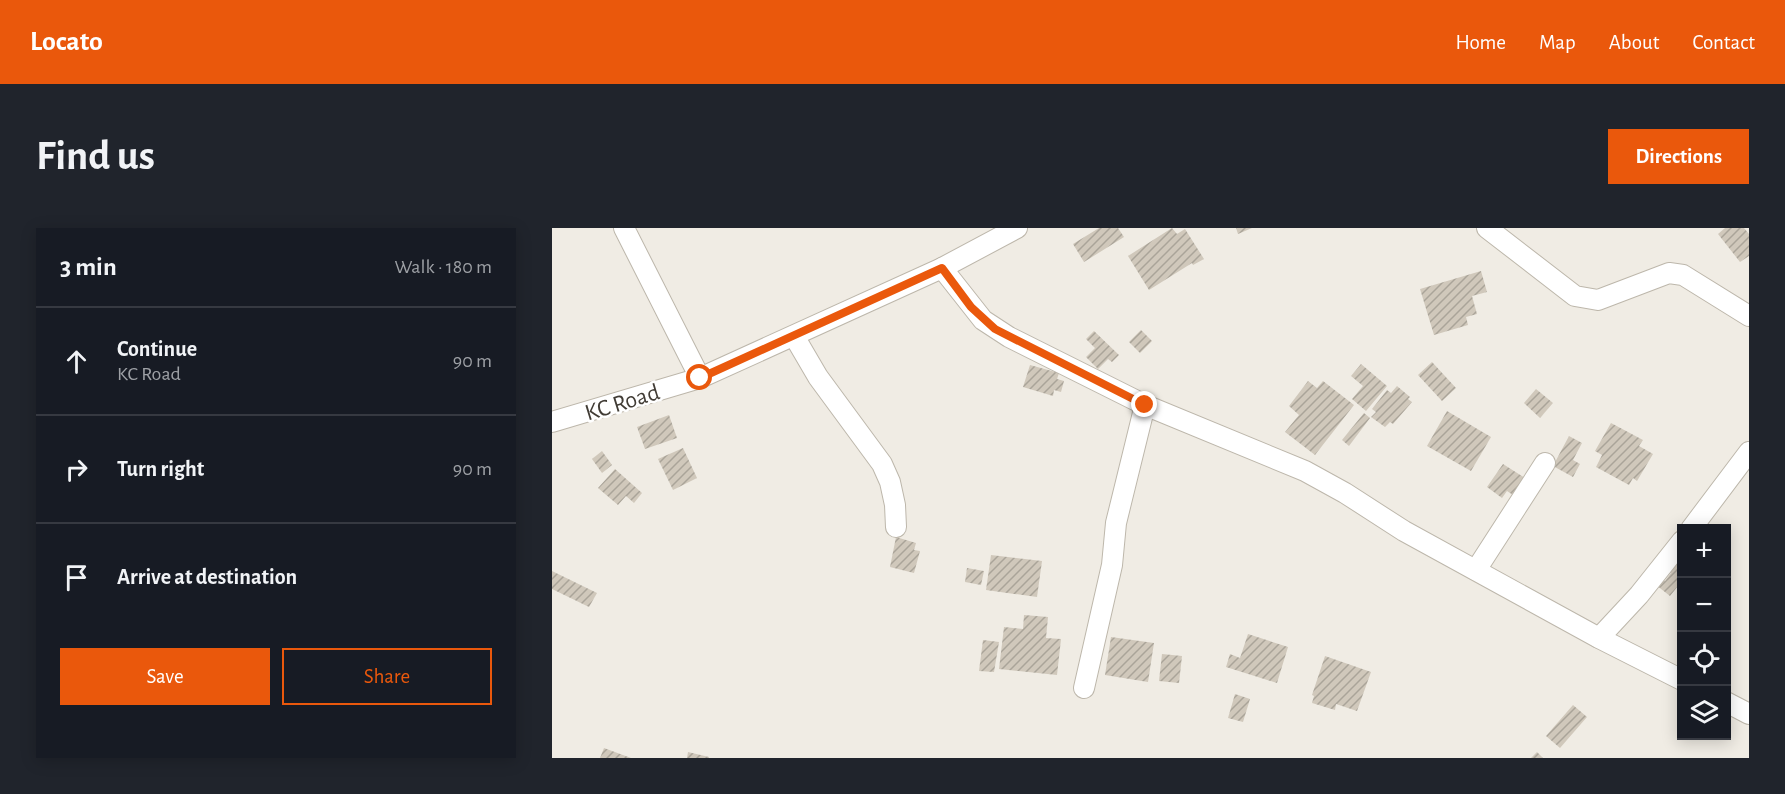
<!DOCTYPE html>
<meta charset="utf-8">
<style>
:root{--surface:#171b24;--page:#20242c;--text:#f1f3f6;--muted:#9ea1a6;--line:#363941;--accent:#ea580c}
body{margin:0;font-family:"Alegreya Sans",sans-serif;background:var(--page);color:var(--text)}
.controls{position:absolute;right:18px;bottom:18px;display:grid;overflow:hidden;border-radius:0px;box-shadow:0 3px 15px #0003}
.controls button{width:54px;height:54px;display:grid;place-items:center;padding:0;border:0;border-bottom:2px solid var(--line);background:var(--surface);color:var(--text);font:30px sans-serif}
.stop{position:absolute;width:18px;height:18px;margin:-14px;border:4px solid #ea580c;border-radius:50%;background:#fff}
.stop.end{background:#ea580c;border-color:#fff;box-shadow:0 2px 6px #0008}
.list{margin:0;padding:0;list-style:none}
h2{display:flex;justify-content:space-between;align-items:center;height:78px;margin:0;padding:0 24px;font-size:26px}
h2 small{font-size:20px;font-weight:400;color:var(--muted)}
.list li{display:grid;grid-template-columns:39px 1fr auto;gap:18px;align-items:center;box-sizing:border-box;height:108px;padding:0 24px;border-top:2px solid var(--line)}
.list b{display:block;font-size:22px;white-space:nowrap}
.list p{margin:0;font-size:20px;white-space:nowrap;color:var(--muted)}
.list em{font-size:20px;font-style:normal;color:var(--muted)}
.actions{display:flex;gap:12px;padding:18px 24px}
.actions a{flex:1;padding:14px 0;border:2px solid var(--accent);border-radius:0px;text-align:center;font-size:21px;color:var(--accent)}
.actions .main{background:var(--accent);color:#fff}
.icon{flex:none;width:33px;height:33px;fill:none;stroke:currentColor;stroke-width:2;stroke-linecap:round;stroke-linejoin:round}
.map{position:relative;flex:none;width:1197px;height:530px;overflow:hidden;border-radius:0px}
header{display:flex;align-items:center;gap:36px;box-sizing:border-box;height:84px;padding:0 30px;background:var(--accent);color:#fff}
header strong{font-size:28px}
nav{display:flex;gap:33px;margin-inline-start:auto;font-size:21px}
.intro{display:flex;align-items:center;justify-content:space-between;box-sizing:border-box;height:144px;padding:0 36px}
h1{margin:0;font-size:42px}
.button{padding:15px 27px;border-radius:0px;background:var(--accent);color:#fff;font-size:21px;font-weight:700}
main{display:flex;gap:36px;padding:0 36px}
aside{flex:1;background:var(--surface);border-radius:0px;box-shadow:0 3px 15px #0003}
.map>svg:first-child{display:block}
.building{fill:url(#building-hatch)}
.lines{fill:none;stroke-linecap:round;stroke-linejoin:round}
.minor-casing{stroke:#bdb7ab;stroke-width:22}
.minor{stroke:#fff;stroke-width:20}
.route{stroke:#ea580c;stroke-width:8}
.labels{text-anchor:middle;stroke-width:5;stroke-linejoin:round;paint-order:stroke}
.street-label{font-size:24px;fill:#413c35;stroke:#fff}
</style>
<header>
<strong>Locato</strong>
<nav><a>Home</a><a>Map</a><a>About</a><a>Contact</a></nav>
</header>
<div class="intro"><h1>Find us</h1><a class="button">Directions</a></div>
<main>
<aside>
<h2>3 min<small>Walk · 180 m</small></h2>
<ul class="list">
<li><svg class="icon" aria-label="ahead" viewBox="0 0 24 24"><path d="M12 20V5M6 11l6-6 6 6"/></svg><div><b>Continue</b><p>KC Road</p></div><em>90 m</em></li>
<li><svg class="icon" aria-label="right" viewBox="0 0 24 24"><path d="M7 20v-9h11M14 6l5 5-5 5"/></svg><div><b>Turn right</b></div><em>90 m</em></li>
<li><svg class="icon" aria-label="arrive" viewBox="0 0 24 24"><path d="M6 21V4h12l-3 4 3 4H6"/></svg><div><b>Arrive at destination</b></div></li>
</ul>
<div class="actions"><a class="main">Save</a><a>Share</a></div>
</aside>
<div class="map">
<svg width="1197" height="530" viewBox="0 0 1197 530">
<defs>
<pattern id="building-hatch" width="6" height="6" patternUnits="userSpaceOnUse" patternTransform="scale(1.5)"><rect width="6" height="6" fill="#d0c8bb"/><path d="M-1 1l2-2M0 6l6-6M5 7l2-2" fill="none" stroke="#aaa499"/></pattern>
</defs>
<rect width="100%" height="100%" fill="#f0ece4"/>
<g class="building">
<polygon points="547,0 566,0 572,9 532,34 521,16"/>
<polygon points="620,0 625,6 633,1 652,31 641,37 640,35 597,62 576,28"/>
<polygon points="684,0 700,0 686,6"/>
<polygon points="1173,0 1192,0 1197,6 1197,28 1188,34 1166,6"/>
<polygon points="929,43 935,64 920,68 925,86 914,89 916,97 882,107 868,61"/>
<polygon points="589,102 600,113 588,125 577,114"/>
<polygon points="542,103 567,127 560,134 556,131 546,141 534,129 543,120 534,111"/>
<polygon points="880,134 904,160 890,173 866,147"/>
<polygon points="809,136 835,158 814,183 800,171 811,158 799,148"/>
<polygon points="478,137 507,145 505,151 512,153 509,164 502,162 501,168 471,159"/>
<polygon points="756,153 765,160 771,153 802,177 763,227 733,204 747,187 737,178"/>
<polygon points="845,158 858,169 856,171 860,174 841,196 838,194 833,199 819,189 824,184 820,181 835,162 839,165"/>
<polygon points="984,161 1001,175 988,190 972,175"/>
<polygon points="895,183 939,209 919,243 875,218"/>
<polygon points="812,185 818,190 797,218 790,212"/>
<polygon points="117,187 125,210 93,221 85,199"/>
<polygon points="1059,195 1091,212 1087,218 1101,226 1085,253 1081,250 1077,257 1044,239 1050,227 1043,223"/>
<polygon points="1017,208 1030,215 1021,232 1028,236 1021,249 1001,238"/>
<polygon points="131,220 145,250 121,262 106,231"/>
<polygon points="50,223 60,237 50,245 40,231"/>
<polygon points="951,236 973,250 961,267 955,263 950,270 935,259"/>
<polygon points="63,241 90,265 82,275 74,268 66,277 46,260"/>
<polygon points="344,309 364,315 362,322 368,323 362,345 338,339"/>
<polygon points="439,327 490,333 485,369 434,362"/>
<polygon points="1125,327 1130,331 1130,353 1118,368 1104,357 1109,351 1113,353 1119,345 1114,341"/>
<polygon points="415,340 432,343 429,357 413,354"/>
<polygon points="0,343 45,365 37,379 0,361"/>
<polygon points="472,387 496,389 494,410 509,411 505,447 447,441 452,399 471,401"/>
<polygon points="696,406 736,419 725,455 674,439 678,426 688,430"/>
<polygon points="559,409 602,415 596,454 553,447"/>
<polygon points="431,412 447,414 442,444 427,443"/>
<polygon points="610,426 630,428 627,455 607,453"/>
<polygon points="773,428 819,444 805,483 784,476 783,482 760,475 762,468 760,467"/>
<polygon points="683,466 698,471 691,494 676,490"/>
<polygon points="1021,477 1035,489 1008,520 994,508"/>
<polygon points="52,520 79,530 48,530"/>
<polygon points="136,524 157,529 157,530 135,530"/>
<polygon points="985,524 991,530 979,530"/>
</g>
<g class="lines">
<g class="minor-casing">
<g id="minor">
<polyline points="72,0 148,150"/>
<polyline points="935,0 1023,68 1046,72 1117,45 1131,47 1197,88"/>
<polyline points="390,40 431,92 457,109 593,177 753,243 793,265 852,303 1047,410 1130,452"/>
<polyline points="242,108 266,149 330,236 338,254 343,277 344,299"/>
<polyline points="0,194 148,150 390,40 465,0"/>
<polyline points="1139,301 1197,224"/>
<polyline points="924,342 993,235"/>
<polyline points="1047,410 1087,367 1130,313"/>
<polyline points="532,460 560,337 564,295 593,177"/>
<polyline points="1174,474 1197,486"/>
</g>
</g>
<use href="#minor" class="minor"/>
</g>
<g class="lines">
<polyline class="route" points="148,150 390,40 419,79 443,101 593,177"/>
</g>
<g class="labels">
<g class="street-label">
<text transform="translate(70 174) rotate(-17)" y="8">KC Road</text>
</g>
</g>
</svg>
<div class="controls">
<button>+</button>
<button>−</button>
<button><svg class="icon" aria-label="locate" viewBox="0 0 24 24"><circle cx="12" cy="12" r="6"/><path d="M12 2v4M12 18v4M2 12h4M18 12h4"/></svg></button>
<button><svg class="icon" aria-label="layers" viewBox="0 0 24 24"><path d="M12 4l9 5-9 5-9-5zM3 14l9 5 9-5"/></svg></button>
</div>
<div class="stop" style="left:148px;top:150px"></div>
<div class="stop end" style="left:593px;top:177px"></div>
</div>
</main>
